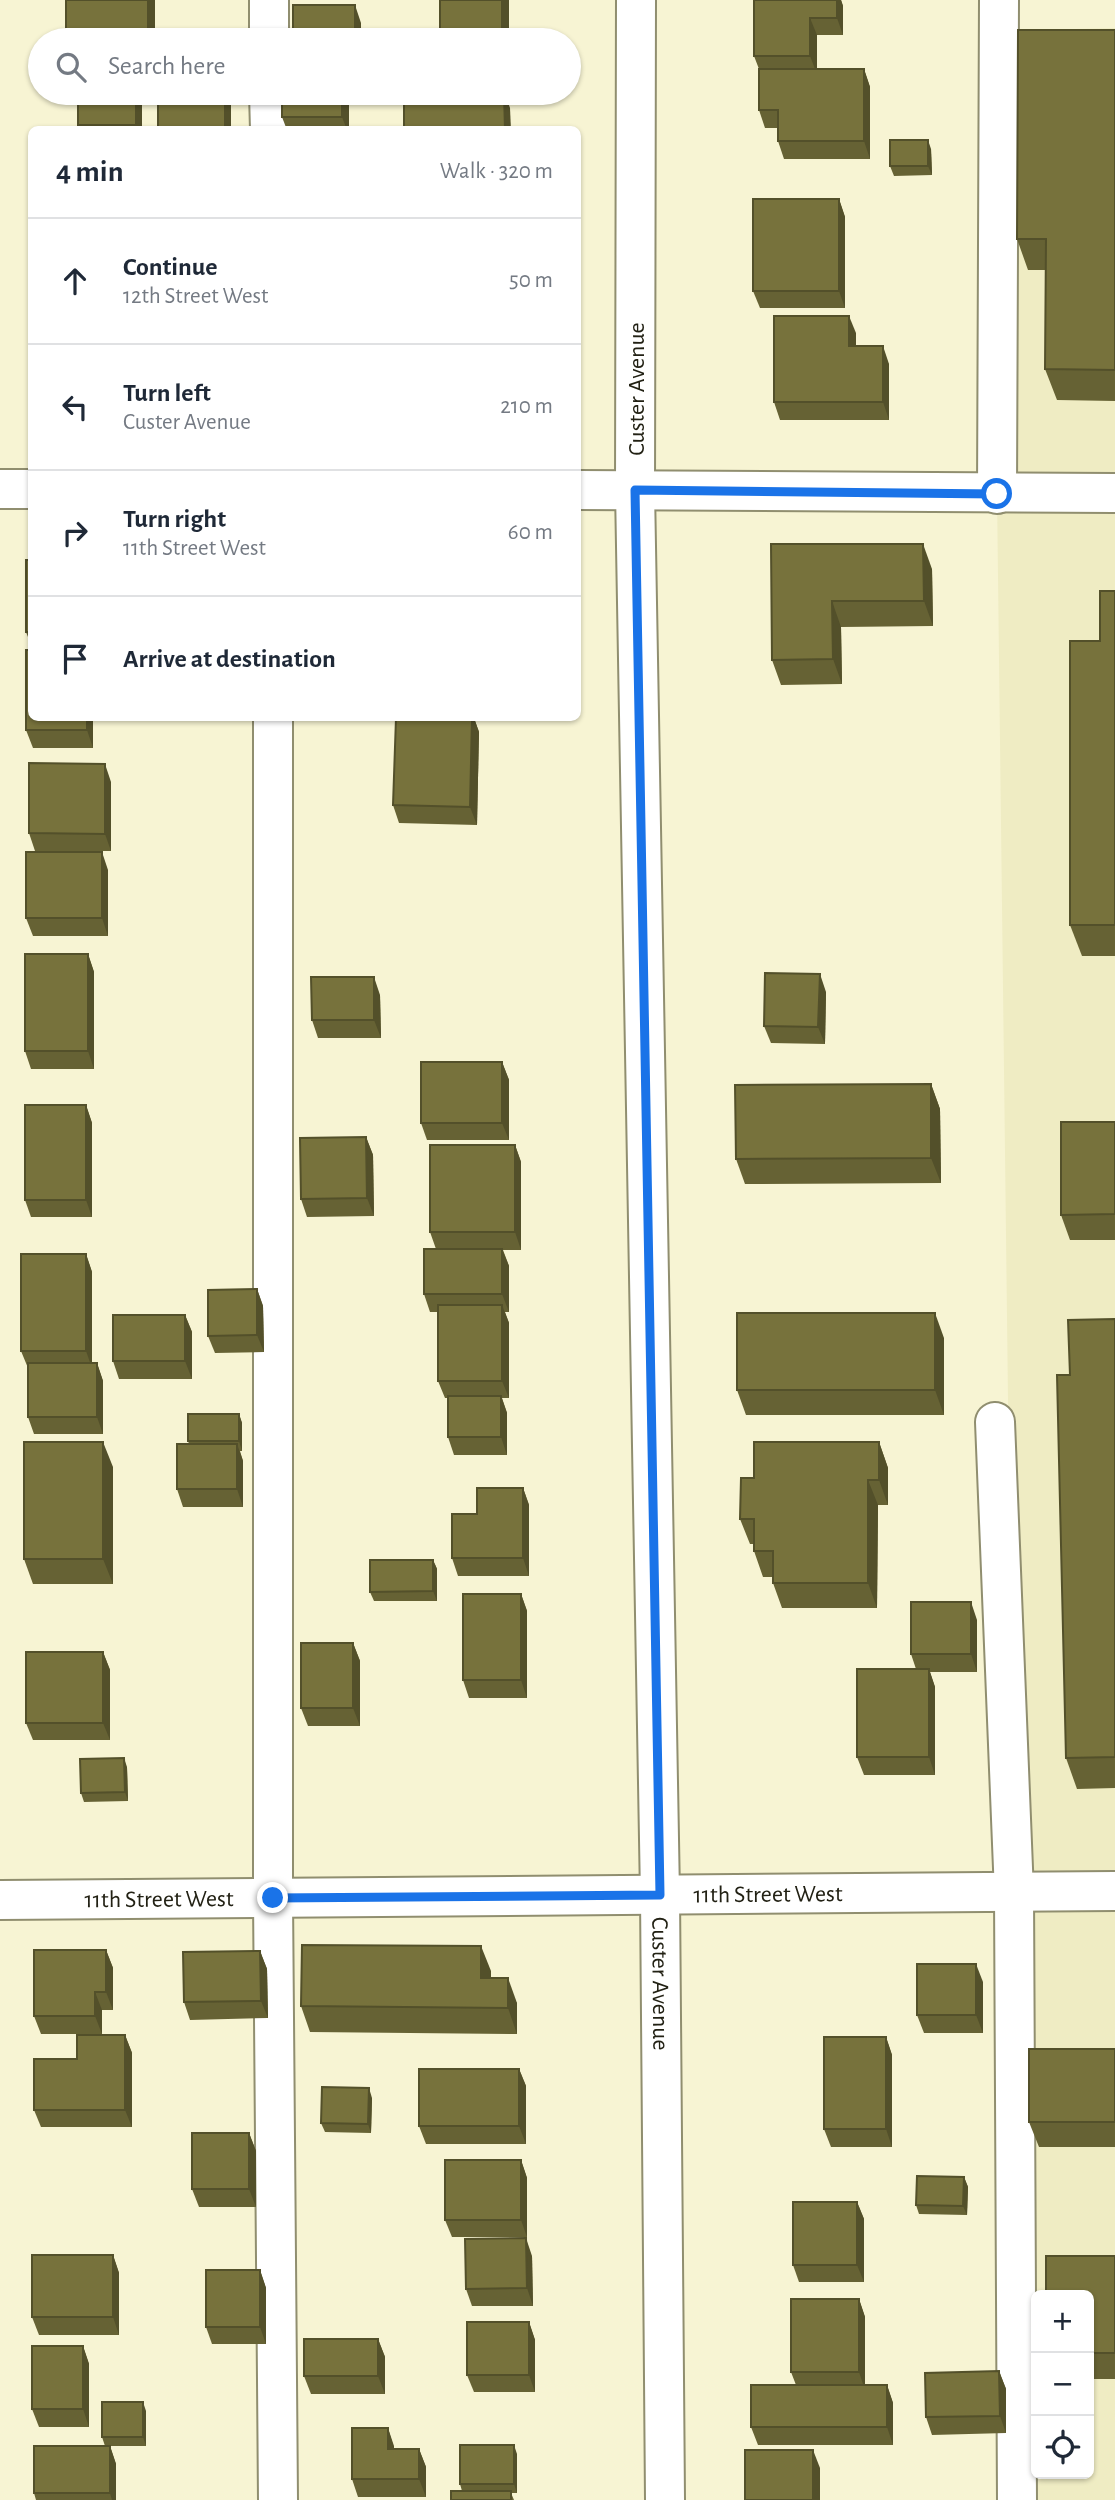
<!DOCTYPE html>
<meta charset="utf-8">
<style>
:root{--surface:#fff;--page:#f2f2f3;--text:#1f2937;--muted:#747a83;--line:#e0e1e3}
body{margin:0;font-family:"Alegreya Sans",sans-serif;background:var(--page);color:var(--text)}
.controls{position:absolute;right:21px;bottom:21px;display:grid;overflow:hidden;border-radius:10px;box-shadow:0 2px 5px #0004}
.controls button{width:63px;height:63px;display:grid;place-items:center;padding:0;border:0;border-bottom:2px solid var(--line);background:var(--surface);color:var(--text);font:35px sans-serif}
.stop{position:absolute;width:21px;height:21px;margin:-16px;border:5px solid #1a73e8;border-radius:50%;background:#fff}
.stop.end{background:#1a73e8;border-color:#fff;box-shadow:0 2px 7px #0008}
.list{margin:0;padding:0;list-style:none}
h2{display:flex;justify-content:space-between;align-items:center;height:91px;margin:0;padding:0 28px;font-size:30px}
h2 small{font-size:23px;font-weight:400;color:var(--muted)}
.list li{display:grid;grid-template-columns:46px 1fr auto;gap:21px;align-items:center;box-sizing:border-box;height:126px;padding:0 28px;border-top:2px solid var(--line)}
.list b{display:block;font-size:26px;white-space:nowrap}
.list p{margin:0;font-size:23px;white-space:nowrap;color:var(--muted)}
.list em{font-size:23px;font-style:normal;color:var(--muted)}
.icon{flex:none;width:38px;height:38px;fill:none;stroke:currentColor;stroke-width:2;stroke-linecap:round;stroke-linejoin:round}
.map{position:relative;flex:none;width:1115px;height:2500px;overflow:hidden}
.search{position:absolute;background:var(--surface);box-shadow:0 2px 5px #0004;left:28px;top:28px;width:553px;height:77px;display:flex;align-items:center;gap:18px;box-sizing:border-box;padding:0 24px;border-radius:38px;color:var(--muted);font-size:26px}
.panel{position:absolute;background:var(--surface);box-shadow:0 2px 5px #0004;left:28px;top:126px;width:553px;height:595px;border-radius:10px}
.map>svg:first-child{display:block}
.built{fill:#efecc3;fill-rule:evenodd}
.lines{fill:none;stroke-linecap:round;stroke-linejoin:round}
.minor-casing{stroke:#908e6f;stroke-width:42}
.minor{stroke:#fff;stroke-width:38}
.wall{fill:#666234}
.shaded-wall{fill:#53502a}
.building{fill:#77723c;stroke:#53502a;stroke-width:2}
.route{stroke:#1a73e8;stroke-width:9}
.labels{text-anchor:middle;stroke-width:7;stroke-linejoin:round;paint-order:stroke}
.street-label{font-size:24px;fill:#222114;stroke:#fff}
</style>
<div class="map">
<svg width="1115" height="2500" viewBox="0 0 1115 2500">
<rect width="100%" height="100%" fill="#f7f4d3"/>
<path class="built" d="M1115,28V2500H1017L1014,1893L997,494L999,31ZM1036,2295H1089V2474H1036Z"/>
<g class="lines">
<g class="minor-casing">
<g id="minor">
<polyline points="269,0 269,40"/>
<path id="s1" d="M636,0L635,490L660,1895L665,2500"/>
<polyline points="269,93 270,130"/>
<polyline points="0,489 32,489"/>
<polyline points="578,490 1115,493"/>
<polyline points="997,494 999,0"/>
<polyline points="273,718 273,1898 278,2500"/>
<polyline points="995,1422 1014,1893 1017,2500"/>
<path id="s2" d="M0,1900L1115,1891"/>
</g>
</g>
<use href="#minor" class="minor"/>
</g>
<g class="wall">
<polygon points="754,0 841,0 843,6 843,35 817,35 817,69 864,69 870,87 870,159 784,159 778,141 778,128 765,128 759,110 759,69 754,56"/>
<polygon points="1115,30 1115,401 1057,400 1045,369 1046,270 1028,270 1017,239"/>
<polygon points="142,93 142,130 80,130 78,125"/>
<polygon points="349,93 349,130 287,130 282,117"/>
<polygon points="931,149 932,175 894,176 890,166"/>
<polygon points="839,199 845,217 845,308 760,308 753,291"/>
<polygon points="856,333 856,346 889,364 889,420 780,420 774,402"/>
<polygon points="771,544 932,569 933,626 841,627 842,684 781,685 772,660"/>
<polygon points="32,560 32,647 26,632"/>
<polygon points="1115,591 1115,956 1082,956 1070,925 1100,641"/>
<polygon points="93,718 93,748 33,748 26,730"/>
<polygon points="396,718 474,718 479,732 477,825 399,823 393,805"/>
<polygon points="111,782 111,851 35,851 29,833"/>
<polygon points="108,870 108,936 33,936 26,918"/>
<polygon points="88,954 94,972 94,1069 31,1069 25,1051"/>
<polygon points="826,992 825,1044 771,1043 764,1026"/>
<polygon points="380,995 381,1038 318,1038 312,1020"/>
<polygon points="502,1062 509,1080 509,1140 427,1140 421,1123"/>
<polygon points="931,1084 940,1109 941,1183 745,1184 736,1159"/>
<polygon points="86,1105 92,1123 92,1217 31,1217 25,1200"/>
<polygon points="1115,1122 1115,1240 1070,1240 1061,1215"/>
<polygon points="366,1137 373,1155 374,1216 307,1217 301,1199"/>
<polygon points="515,1145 521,1162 521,1250 503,1250 509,1266 509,1312 505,1312 509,1323 509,1398 502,1398 507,1413 507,1455 454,1455 448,1437 448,1398 445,1398 438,1381 438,1312 430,1312 424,1294 436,1249 430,1232"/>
<polygon points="86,1254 92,1272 92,1363 97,1363 103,1381 103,1434 34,1434 28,1417 28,1368 21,1351"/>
<polygon points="257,1289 263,1306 264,1352 215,1353 208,1336"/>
<polygon points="185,1315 192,1332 192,1379 119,1379 113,1361"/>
<polygon points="1115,1319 1115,1788 1077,1789 1066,1758 1070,1375"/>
<polygon points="944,1338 944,1415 746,1415 737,1390"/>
<polygon points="239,1414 242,1423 242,1451 240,1451 243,1461 243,1507 183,1507 177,1489 189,1444 188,1441"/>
<polygon points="879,1442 888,1468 888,1505 878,1505 877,1608 782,1608 773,1583 773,1577 763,1577 754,1551 754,1544 750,1544 740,1519 754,1478"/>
<polygon points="113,1467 113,1584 33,1584 24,1559"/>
<polygon points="523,1488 529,1505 529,1576 458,1576 452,1558 477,1514"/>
<polygon points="433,1560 437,1569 437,1601 374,1601 370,1592"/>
<polygon points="521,1594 527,1611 527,1698 469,1698 463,1680"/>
<polygon points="977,1620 977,1672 930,1672 935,1687 935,1775 864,1775 857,1757 916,1669 911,1654"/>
<polygon points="353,1643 360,1661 360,1726 308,1726 301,1708"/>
<polygon points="103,1652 110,1670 110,1740 33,1740 26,1723"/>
<polygon points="127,1767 128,1801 84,1802 81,1793"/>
<polygon points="106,1950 113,1968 113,2010 102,2010 102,2034 41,2034 34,2016"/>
<polygon points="260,1951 267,1969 268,2018 190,2020 184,2002"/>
<polygon points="491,1971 491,1978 517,2003 517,2034 310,2032 301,2006"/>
<polygon points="983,1982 983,2033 924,2033 917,2015"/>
<polygon points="125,2035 132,2053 132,2127 41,2127 34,2110 77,2059"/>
<polygon points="886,2037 892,2055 892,2147 831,2147 824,2129"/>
<polygon points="1115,2049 1115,2147 1039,2147 1029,2122"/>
<polygon points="519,2069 526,2086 526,2144 426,2144 419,2126"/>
<polygon points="372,2098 371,2133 325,2132 321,2123"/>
<polygon points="249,2133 256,2151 256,2207 199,2207 192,2189"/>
<polygon points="521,2160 527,2178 527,2237 452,2237 445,2220"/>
<polygon points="964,2177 968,2187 967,2215 919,2214 916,2205"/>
<polygon points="857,2202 864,2219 864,2282 799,2282 793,2265"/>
<polygon points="113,2255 119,2273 119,2335 39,2335 32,2317"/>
<polygon points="532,2256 533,2306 472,2306 466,2289"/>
<polygon points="1115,2256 1115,2379 1089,2379 1089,2295"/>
<polygon points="260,2270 266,2288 266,2344 212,2344 206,2327"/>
<polygon points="859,2299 865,2317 865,2385 887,2385 893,2403 893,2445 758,2445 751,2427 796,2385 791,2372"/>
<polygon points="529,2322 535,2340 535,2392 474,2392 467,2375"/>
<polygon points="378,2339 385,2357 385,2394 311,2394 304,2376"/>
<polygon points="83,2346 89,2364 89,2427 39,2427 32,2409"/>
<polygon points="999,2371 1006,2389 1006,2433 932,2435 926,2417"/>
<polygon points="146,2411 146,2446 110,2446 116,2464 116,2500 36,2500 34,2493 105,2446 102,2437"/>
<polygon points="388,2428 394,2449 419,2449 426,2467 426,2497 358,2497 352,2479"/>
<polygon points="517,2454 517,2493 511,2493 514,2500 451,2500 462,2491 460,2484"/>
</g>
<g class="shaded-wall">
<rect x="148" y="0" width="7" height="40"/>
<rect x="502" y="0" width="7" height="40"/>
<polygon points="837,0 841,0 843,6 843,35 837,18"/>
<polygon points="355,5 361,23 361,40 355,40"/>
<polygon points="810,18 817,35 817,74 810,56"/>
<polygon points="864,69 870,87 870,159 864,141"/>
<polygon points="136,93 142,93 142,130 138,130 136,125"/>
<rect x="225" y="93" width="6" height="37"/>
<polygon points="342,93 349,93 349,130 347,130 342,117"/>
<polygon points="504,93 505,93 510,108 511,130 505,130"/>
<polygon points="928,140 931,149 932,175 928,166"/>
<polygon points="839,199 845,217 845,308 839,291"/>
<polygon points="849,316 856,333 856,364 849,346"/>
<polygon points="883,346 889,364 889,420 883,402"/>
<polygon points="923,544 932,569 933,626 924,601"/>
<polygon points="832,601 841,627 842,684 833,659"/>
<polygon points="87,718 93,718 93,748 87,730"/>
<polygon points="472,718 474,718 479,732 477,825 470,807"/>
<polygon points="105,764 111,782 111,851 105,834"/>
<polygon points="102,852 108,870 108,936 102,918"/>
<polygon points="88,954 94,972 94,1069 88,1051"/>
<polygon points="820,974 826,992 825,1044 818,1027"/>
<polygon points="374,977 380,995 381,1038 374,1020"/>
<polygon points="502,1062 509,1080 509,1140 502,1123"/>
<polygon points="931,1084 940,1109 941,1183 931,1158"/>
<polygon points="86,1105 92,1123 92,1217 86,1200"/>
<polygon points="366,1137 373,1155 374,1216 367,1198"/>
<polygon points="515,1145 521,1162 521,1250 515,1232"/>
<polygon points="502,1249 509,1266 509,1312 502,1294"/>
<polygon points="86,1254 92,1272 92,1368 86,1351"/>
<polygon points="257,1289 263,1306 264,1352 257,1335"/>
<polygon points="502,1305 509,1323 509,1398 502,1381"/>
<polygon points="935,1313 944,1338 944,1415 935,1390"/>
<polygon points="185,1315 192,1332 192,1379 185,1361"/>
<polygon points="97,1363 103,1381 103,1434 97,1417"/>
<polygon points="501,1396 507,1413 507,1455 501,1437"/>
<polygon points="239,1414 242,1423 242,1451 239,1441"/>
<polygon points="103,1442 113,1467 113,1584 103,1559"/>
<polygon points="879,1442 888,1468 888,1505 879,1480"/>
<polygon points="237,1444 243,1461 243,1507 237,1489"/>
<polygon points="868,1480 878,1505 877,1608 868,1583"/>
<polygon points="523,1488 529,1505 529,1576 523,1558"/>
<polygon points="433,1560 437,1569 437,1601 433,1591"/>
<polygon points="521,1594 527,1611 527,1698 521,1680"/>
<polygon points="971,1602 977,1620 977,1672 971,1654"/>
<polygon points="353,1643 360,1661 360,1726 353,1708"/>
<polygon points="103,1652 110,1670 110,1740 103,1723"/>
<polygon points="929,1669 935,1687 935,1775 929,1757"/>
<polygon points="124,1758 127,1767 128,1801 125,1792"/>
<polygon points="481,1946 491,1971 491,2003 481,1978"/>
<polygon points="106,1950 113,1968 113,2010 106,1992"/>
<polygon points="260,1951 267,1969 268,2018 261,2001"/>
<polygon points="976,1964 983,1982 983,2033 976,2015"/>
<polygon points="508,1978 517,2003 517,2034 508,2008"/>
<polygon points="95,1992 102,2010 102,2034 95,2016"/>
<polygon points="125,2035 132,2053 132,2127 125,2110"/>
<polygon points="886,2037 892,2055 892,2147 886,2129"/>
<polygon points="519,2069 526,2086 526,2144 519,2126"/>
<polygon points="369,2088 372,2098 371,2133 368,2124"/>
<polygon points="249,2133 256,2151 256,2207 249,2189"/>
<polygon points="521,2160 527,2178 527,2237 521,2220"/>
<polygon points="964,2177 968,2187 967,2215 963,2206"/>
<polygon points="857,2202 864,2219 864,2282 857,2265"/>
<polygon points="526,2238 532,2256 533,2306 527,2288"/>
<polygon points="113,2255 119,2273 119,2335 113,2317"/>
<polygon points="260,2270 266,2288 266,2344 260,2327"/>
<polygon points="859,2299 865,2317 865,2390 859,2372"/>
<polygon points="529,2322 535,2340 535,2392 529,2375"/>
<polygon points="378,2339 385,2357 385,2394 378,2376"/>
<polygon points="83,2346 89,2364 89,2427 83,2409"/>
<polygon points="999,2371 1006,2389 1006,2433 1000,2416"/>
<polygon points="887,2385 893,2403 893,2445 887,2427"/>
<polygon points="143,2402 146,2411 146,2446 143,2437"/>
<polygon points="388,2428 394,2446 394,2467 388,2449"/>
<polygon points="514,2445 517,2454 517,2493 514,2484"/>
<polygon points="110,2446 116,2464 116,2500 112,2500 110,2493"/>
<polygon points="419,2449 426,2467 426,2497 419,2479"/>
<polygon points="813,2450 820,2468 820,2500 813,2500"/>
</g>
<g class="building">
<rect x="66" y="0" width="82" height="40"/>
<rect x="440" y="0" width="62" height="40"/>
<polygon points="754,0 837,0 837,18 810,18 810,56 754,56"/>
<rect x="293" y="5" width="62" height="35"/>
<polygon points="1018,30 1115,30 1115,370 1045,369 1046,239 1017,239"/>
<rect x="188" y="33" width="45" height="7"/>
<polygon points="759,69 864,69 864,141 778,141 778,110 759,110"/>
<rect x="78" y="93" width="58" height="32"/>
<rect x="158" y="93" width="67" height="37"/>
<rect x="282" y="93" width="60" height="24"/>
<polygon points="404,93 504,93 505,130 404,130"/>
<rect x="890" y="140" width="38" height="26"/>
<rect x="753" y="199" width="86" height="92"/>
<polygon points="774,316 849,316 849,346 883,346 883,402 774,402"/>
<polygon points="771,544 923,544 924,601 832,601 833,659 772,660"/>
<rect x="26" y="560" width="6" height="72"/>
<polygon points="1100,591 1115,591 1115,925 1070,925 1070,641 1100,641"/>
<polygon points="26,650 32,650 32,718 87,718 87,730 26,730"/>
<polygon points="396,718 472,718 470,807 393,805"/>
<polygon points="29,763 105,764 105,834 29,833"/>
<rect x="26" y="852" width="76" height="66"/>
<rect x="25" y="954" width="63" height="97"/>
<polygon points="765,973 820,974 818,1027 764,1026"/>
<polygon points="311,977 374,977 374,1020 312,1020"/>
<rect x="421" y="1062" width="81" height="61"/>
<polygon points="931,1084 931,1158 736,1159 735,1085"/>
<rect x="25" y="1105" width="61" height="95"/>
<polygon points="1061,1122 1115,1122 1115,1214 1061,1215"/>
<polygon points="366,1137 367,1198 301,1199 300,1138"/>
<rect x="430" y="1145" width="85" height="87"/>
<rect x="424" y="1249" width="78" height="45"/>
<rect x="21" y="1254" width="65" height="97"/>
<polygon points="257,1289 257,1335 208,1336 208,1290"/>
<rect x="438" y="1305" width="64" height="76"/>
<rect x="737" y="1313" width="198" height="77"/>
<rect x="113" y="1315" width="72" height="46"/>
<polygon points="1115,1319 1115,1757 1066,1758 1057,1375 1070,1375 1068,1320"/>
<rect x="28" y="1363" width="69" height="54"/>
<rect x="448" y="1396" width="53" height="41"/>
<rect x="188" y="1414" width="51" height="27"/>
<rect x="24" y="1442" width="79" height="117"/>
<polygon points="754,1442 879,1442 879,1480 868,1480 868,1583 773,1583 773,1551 754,1551 754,1519 740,1519 741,1478 754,1478"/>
<rect x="177" y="1444" width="60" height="45"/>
<polygon points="477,1488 523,1488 523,1558 452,1558 452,1514 477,1514"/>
<polygon points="370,1560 433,1560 433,1591 370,1592"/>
<rect x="463" y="1594" width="58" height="86"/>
<rect x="911" y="1602" width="60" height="52"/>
<rect x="301" y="1643" width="52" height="65"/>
<rect x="26" y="1652" width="77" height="71"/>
<rect x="857" y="1669" width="72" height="88"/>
<polygon points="124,1758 125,1792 81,1793 80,1759"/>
<polygon points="302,1945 481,1946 481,1978 508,1978 508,2008 301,2006"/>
<polygon points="34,1950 106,1950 106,1992 95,1992 95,2016 34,2016"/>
<polygon points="260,1951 261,2001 184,2002 183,1952"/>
<rect x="917" y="1964" width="59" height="51"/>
<polygon points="77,2035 125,2035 125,2110 34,2110 34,2059 77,2059"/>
<rect x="824" y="2037" width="62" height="92"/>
<rect x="1029" y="2049" width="86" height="73"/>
<rect x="419" y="2069" width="100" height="57"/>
<polygon points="322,2087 369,2088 368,2124 321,2123"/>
<rect x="192" y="2133" width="57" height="56"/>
<rect x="445" y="2160" width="76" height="60"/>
<polygon points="917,2176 964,2177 963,2206 916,2205"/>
<rect x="793" y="2202" width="64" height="63"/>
<polygon points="526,2238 527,2288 466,2289 465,2239"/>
<rect x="32" y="2255" width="81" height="62"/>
<polygon points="1046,2256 1115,2256 1115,2353 1089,2353 1089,2295 1046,2295"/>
<rect x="206" y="2270" width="54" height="57"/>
<rect x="791" y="2299" width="68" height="73"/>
<rect x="467" y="2322" width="62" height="53"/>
<rect x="304" y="2339" width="74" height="37"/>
<rect x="32" y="2346" width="51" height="63"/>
<polygon points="999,2371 1000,2416 926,2417 925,2373"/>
<rect x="751" y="2385" width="136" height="42"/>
<rect x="102" y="2402" width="41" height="35"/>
<polygon points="352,2428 388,2428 388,2449 419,2449 419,2479 352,2479"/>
<rect x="460" y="2445" width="54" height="39"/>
<rect x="34" y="2446" width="76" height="47"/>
<rect x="745" y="2450" width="68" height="50"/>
<rect x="451" y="2491" width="60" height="9"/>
</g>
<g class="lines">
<polyline class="route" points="273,1898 660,1895 635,490 997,494"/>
</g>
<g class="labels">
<g class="street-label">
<text transform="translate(636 389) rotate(-90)" y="8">Custer Avenue</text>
<text dy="8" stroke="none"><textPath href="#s2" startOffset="768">11th Street West</textPath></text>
<text dy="8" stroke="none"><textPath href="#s2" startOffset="159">11th Street West</textPath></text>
<text dy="8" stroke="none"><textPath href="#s1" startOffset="1984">Custer Avenue</textPath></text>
</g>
</g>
</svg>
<div class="controls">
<button>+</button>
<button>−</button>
<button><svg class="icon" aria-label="locate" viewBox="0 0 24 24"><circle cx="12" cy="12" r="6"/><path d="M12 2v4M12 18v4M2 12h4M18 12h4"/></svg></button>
</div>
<div class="stop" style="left:997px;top:494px"></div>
<div class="stop end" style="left:273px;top:1898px"></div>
<div class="search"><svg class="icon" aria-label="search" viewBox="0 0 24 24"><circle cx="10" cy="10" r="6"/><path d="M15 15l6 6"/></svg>Search here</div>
<section class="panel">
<h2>4 min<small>Walk · 320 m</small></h2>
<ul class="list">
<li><svg class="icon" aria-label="ahead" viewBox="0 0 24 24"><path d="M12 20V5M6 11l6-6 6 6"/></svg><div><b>Continue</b><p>12th Street West</p></div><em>50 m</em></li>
<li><svg class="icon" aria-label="left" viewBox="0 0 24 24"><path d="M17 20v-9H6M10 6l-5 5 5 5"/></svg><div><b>Turn left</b><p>Custer Avenue</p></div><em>210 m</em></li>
<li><svg class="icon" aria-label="right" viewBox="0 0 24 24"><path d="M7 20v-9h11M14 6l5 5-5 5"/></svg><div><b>Turn right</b><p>11th Street West</p></div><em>60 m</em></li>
<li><svg class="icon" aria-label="arrive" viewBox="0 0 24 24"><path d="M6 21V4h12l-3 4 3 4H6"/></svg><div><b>Arrive at destination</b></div></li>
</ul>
</section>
</div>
